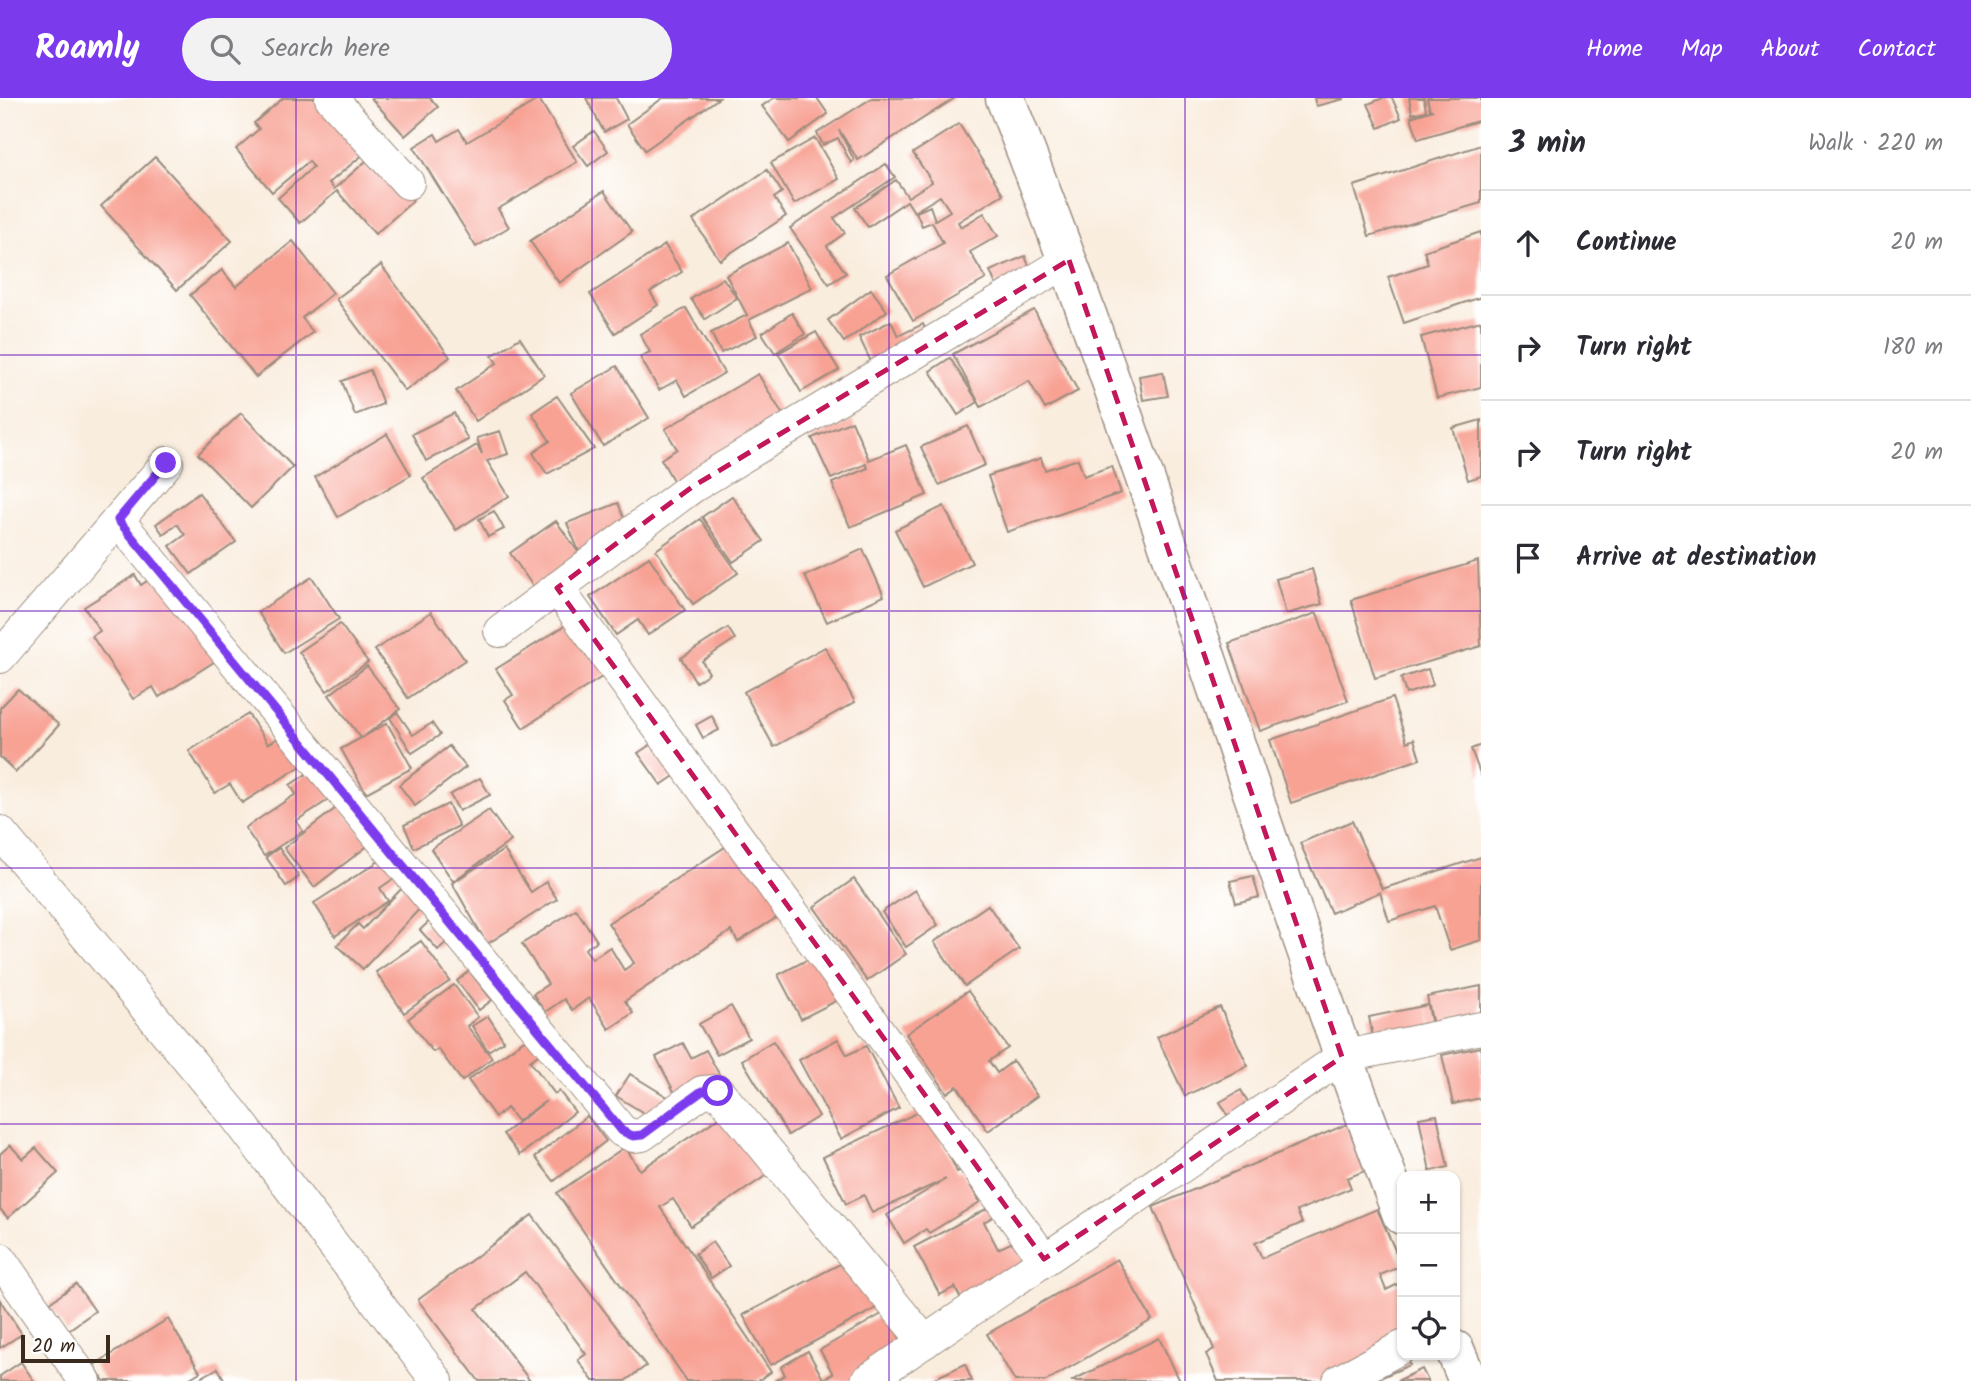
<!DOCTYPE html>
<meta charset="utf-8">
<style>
:root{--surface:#fff;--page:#f2f2f3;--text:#2b2b33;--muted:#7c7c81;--line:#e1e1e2;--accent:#7c3aed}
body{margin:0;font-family:Kalam,sans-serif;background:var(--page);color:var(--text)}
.controls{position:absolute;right:21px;bottom:21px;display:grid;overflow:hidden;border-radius:14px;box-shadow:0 2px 5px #0004}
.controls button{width:63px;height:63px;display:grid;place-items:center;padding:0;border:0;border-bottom:2px solid var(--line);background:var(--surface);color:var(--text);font:35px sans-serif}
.scale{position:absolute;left:21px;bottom:18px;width:89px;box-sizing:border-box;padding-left:7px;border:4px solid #3b2a1e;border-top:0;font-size:19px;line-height:24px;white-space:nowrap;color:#3b2a1e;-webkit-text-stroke:5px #fff;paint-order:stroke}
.stop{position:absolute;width:21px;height:21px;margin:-16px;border:5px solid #7c3aed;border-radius:50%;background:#fff}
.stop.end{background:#7c3aed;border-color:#fff;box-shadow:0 2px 7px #0008}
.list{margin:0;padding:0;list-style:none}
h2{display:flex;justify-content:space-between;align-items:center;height:91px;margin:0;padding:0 28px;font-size:30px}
h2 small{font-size:23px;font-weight:400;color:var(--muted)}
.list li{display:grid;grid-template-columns:46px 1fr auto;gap:21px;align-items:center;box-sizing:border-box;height:105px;padding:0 28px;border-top:2px solid var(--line)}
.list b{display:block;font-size:26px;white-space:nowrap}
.list em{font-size:23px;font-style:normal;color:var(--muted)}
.icon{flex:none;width:38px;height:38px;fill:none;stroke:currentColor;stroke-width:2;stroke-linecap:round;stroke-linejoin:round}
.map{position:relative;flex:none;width:1481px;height:1283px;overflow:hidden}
header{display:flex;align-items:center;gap:42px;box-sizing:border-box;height:98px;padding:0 35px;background:var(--accent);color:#fff}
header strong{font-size:33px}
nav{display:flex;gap:38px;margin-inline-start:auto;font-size:24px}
.search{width:490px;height:63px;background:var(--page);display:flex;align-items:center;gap:18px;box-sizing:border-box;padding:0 24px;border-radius:38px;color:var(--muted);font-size:26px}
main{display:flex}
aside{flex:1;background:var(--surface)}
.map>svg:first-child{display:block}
.building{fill:#f8a294}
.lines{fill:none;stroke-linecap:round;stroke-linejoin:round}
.minor-casing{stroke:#9a8c7e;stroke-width:34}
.tertiary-casing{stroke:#9a8c7e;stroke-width:41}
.minor{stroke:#fff;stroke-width:32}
.tertiary{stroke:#fff;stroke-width:38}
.route{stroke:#7c3aed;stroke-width:9}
.marked{fill:none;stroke:#c2185b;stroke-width:5;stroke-dasharray:14 9;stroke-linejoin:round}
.grid{fill:none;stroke:#7b2cbf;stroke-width:2;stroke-opacity:0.55}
</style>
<header>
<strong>Roamly</strong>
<div class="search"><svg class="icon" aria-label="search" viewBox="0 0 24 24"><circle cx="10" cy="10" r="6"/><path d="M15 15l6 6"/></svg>Search here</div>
<nav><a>Home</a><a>Map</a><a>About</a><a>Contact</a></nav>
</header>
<main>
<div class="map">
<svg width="1481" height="1283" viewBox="0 0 1481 1283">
<rect width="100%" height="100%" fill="#fff"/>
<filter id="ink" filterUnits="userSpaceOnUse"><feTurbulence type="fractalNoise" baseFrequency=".0143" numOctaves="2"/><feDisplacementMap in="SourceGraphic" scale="14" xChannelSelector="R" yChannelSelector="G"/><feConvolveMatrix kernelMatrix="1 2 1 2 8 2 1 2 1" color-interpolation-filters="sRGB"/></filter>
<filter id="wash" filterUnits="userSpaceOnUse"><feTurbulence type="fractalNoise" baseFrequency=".00686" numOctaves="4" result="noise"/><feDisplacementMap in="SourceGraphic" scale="28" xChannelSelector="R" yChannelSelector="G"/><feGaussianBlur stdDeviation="1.57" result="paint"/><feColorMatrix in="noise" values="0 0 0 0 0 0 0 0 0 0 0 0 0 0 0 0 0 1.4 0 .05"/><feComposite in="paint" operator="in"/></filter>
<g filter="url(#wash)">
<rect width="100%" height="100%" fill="#f9edde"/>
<g id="blocks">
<g class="building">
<polygon points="283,0 319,0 365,55 329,85 334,91 373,57 413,103 375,136 337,93 300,125 278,100 313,69 309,63 272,94 236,51 259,31 254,25"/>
<polygon points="371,0 430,0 438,9 405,38"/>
<polygon points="586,0 616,0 627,21 604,34"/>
<polygon points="663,0 719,0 645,52 627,26"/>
<polygon points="774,0 817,0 828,16 789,44 762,8"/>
<polygon points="872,0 955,0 858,62 839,32 854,62 851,65 838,40 823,47 817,35"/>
<polygon points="1314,0 1344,0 1344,1 1316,8"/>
<polygon points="1383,0 1392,0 1401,20 1379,30 1368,6"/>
<polygon points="1409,0 1424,0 1426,13 1412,16"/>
<polygon points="1427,0 1481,0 1481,22 1418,41 1411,19 1433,12 1430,12"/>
<polygon points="539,1 577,64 498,111 509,129 476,149 414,49 435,36 439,43 459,31 467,44"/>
<polygon points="959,26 1003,96 958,124 961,129 984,115 998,138 970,154 986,181 913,223 887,177 943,145 932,124 922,128 916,114 930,108 935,122 950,113 940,98 914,114 907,103 868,129 855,110 896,82 908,99 932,84 913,55"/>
<polygon points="594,33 608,53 588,68 573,48"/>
<polygon points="815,40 839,81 794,106 771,65"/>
<polygon points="1481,47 1481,105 1369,138 1354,88"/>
<polygon points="155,59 232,143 177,192 101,108"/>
<polygon points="886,66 895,79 834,120 845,135 827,148 846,175 829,186 790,130"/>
<polygon points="767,72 782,94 774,100 786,118 720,162 693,122"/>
<polygon points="604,93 632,134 559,185 530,143"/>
<polygon points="1481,134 1481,199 1404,225 1388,179 1428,166 1424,153"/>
<polygon points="293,143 333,195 302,220 313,234 256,279 190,197 222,172 236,189"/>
<polygon points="788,145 812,190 749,222 757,238 721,255 711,235 747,217 726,177"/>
<polygon points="665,147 682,174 650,194 658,207 615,235 590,196"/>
<polygon points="1025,158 1036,185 1001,199 990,173"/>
<polygon points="381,167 450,259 405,293 336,201"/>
<polygon points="723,180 737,200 705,221 691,201"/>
<polygon points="871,191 887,213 844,244 828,222"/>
<polygon points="686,210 724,275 686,298 677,282 659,292 640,259 650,254 640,236"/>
<polygon points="1034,212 1078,293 1045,311 1029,283 981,309 953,256"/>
<polygon points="792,215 805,236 775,255 762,235"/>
<polygon points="891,223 898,238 923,226 933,249 877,276 859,239"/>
<polygon points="1481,223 1481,289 1437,300 1421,239"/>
<polygon points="816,234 839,272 801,294 778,255"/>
<polygon points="520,240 544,277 476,323 456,293 497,265 492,258"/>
<polygon points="950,260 978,304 958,317 930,273"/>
<polygon points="617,268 649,320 603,348 571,295"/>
<polygon points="370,272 383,306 355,317 342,283"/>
<polygon points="1163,274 1168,298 1143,302 1139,278"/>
<polygon points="758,276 789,327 687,407 661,361 677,351 665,331"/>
<polygon points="557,298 594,351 547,376 533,355 550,343 532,315"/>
<polygon points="241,315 293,369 251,410 198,356"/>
<polygon points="454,315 468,342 426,363 412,336"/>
<polygon points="1481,322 1481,378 1468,382 1453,330"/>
<polygon points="852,323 869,362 906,347 927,397 850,429 832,385 868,370 866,366 831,381 812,340"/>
<polygon points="968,328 985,367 939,387 921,349"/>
<polygon points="500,333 508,356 487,363 509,398 456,432 423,380 477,347 482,356 477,340"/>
<polygon points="387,336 411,377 338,419 315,379"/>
<polygon points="1041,360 1045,372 1078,361 1084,378 1112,368 1121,395 1007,434 988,378"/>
<polygon points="199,395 236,444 191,476 170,448 185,437 177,426 163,436 156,426"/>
<polygon points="732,398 764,443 733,464 702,419"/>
<polygon points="618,405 635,446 541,500 510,455 556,423 581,458 567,425"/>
<polygon points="944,408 972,465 923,489 895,432"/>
<polygon points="494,413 504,431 488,439 479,421"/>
<polygon points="700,421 738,475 693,506 656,452"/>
<polygon points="863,451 884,498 827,524 805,478"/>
<polygon points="649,459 685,512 648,537 638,522 616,537 590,499"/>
<polygon points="1478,463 1481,548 1375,580 1351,502"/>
<polygon points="1312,471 1322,506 1286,516 1276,481"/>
<polygon points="160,474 220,560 159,599 153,589 133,601 92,538 100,533 84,509 135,477 141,487"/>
<polygon points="312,479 339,521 284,555 258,514"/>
<polygon points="431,514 465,562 408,600 375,552"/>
<polygon points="1317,515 1348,603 1260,633 1229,545"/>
<polygon points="574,522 608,575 523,630 505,602 513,597 496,571"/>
<polygon points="340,526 368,564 327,593 299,554"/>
<polygon points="728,530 735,541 702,563 709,575 696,584 681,560"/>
<polygon points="825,549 855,604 774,649 744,594"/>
<polygon points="367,568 400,611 362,640 387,625 412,670 366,695 341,651 361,640 329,597"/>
<polygon points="1428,571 1433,587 1406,596 1401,580"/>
<polygon points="18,591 59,627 16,674 0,659 0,610"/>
<polygon points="1392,600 1407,644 1414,641 1420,661 1291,705 1270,642"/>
<polygon points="397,614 413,637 432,625 440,637 412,655 390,620"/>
<polygon points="248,616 268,646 290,633 309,663 242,705 230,686 215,695 189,653"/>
<polygon points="712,618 719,632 703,640 696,627"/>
<polygon points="666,636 689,668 661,687 638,655"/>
<polygon points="1481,647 1481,678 1471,651"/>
<polygon points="449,648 466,669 415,708 399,687"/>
<polygon points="317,669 336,697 296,723 303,733 264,758 245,730 296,696 290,687"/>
<polygon points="480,680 490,697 459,713 450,697"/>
<polygon points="448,706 459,728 414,750 404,727"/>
<polygon points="340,707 370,746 314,789 284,750"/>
<polygon points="489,712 511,743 453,783 431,751"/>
<polygon points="1352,723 1382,791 1481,759 1481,842 1450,852 1435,808 1389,823 1380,794 1331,815 1300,745"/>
<polygon points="739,740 787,813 738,844 731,833 625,903 633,915 609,931 589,900 572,912 564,901 545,914 533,896 548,886 522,846 576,811 597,843 585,851 592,861 610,849 624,872 634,865 608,825"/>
<polygon points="279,750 299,779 286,788 266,759"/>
<polygon points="504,752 531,794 546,784 557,801 487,846 452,785"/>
<polygon points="387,758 399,777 380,790 388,803 335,838 314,805"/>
<polygon points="1253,778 1259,799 1236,805 1230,783"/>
<polygon points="854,781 906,856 867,883 814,809"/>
<polygon points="406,786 425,805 363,871 337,847 358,826 363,831"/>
<polygon points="915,792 938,827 906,849 882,814"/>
<polygon points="988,807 1019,851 965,888 934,844"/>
<polygon points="437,816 455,836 438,852 420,832"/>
<polygon points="421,843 450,883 404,915 376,874"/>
<polygon points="820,855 844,899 801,921 778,877"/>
<polygon points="469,873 492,902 479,912 457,883"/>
<polygon points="454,887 478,919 467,928 492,960 462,983 438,951 433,954 408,921"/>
<polygon points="1481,888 1481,918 1436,941 1427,899"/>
<polygon points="968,893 1008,950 989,963 997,975 1013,963 1037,998 988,1033 957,988 947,995 906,936"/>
<polygon points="1428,907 1434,938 1375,950 1369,919"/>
<polygon points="731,908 749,940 717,957 699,926"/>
<polygon points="1220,909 1248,968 1185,998 1157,939"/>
<polygon points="488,918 504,943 488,953 472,928"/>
<polygon points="530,938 542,954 530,963 555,996 559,993 575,1014 520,1057 503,1036 546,1003 517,1023 507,1010 495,1019 468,982"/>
<polygon points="838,941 847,957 866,948 899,1010 841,1041 799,962"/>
<polygon points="773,943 819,1018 788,1037 742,962"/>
<polygon points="683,945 691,960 706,952 724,985 681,1007 656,959"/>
<polygon points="1481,949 1481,1000 1453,1006 1442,957"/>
<polygon points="630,976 679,1006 665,1028 616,998"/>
<polygon points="1241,992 1253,1013 1233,1026 1220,1004"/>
<polygon points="927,1010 957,1074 961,1072 980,1104 929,1135 926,1131 904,1145 887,1117 946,1081 872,1115 864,1097 846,1106 823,1059"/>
<polygon points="732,1011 773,1073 691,1128 673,1101 660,1109 771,1274 758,1283 687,1283 557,1095 625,1049 640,1072"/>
<polygon points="1437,1017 1448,1069 1430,1073 1419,1020"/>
<polygon points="587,1018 606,1043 554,1083 535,1059"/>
<polygon points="1347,1026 1367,1072 1347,1080 1351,1090 1297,1113 1302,1125 1255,1145 1262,1160 1377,1111 1402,1168 1380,1177 1386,1192 1402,1184 1402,1238 1410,1267 1373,1283 1218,1283 1206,1256 1214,1251 1153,1109"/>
<polygon points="10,1047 23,1061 36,1050 58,1075 8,1120 0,1111 0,1056"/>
<polygon points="992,1108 996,1117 984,1124 998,1151 1026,1138 1046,1175 968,1215 955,1189 940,1197 914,1149"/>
<polygon points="532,1117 646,1268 625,1283 593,1283 578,1262 586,1256 525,1174 476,1211 530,1283 479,1283 418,1202"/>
<polygon points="712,1144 729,1168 711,1180 695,1156"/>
<polygon points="855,1158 882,1207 771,1267 743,1217"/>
<polygon points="1117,1161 1152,1222 1046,1283 1015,1283 987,1236"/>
<polygon points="76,1186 95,1213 67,1233 48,1206"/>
<polygon points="0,1202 22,1236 0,1250"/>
<polygon points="885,1214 905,1249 871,1283 774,1283 785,1277 781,1269 808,1253 823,1281 833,1276 820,1252"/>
<polygon points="168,1221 200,1274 185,1283 104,1283 94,1267"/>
<polygon points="1159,1240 1180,1283 1071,1283"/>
<polygon points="21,1264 34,1283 0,1283 0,1278"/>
<polygon points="965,1266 972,1283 929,1283"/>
<polygon points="218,1270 225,1283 195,1283"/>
<polygon points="1422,1271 1428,1283 1397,1283"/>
</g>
</g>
</g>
<g filter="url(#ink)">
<use href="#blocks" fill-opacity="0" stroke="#9a8c7e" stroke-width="2"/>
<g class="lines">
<g class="minor-casing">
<g id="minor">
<polyline points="331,0 408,85"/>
<polyline points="118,422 622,1033 633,1038 642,1037 702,994 718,993 925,1244"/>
<polyline points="557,490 1044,1161"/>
<polyline points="500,533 692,389 1069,162"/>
<polyline points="0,559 167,365"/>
<polyline points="0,734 233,1015 437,1283"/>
<polyline points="0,1161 85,1283"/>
<polyline points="867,1283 1342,959 1481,930"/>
<polyline points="1339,1283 1402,1249"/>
</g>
</g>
<g class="tertiary-casing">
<g id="tertiary">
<path d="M1005,0C1151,367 1262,748 1402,1117"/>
<polyline points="1455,1252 1468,1283"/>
</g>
</g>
<use href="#minor" class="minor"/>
<use href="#tertiary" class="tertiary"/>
</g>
</g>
<g class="lines" filter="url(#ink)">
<polyline class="route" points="166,365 118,422 622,1033 633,1038 642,1037 702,993 718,993"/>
</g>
<path class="marked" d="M1069,162L1342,959L1044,1161L557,490L692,389Z"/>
<path class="grid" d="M296,0V1283M592,0V1283M889,0V1283M1185,0V1283M0,257H1481M0,513H1481M0,770H1481M0,1026H1481"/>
</svg>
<div class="controls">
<button>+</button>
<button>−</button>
<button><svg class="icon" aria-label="locate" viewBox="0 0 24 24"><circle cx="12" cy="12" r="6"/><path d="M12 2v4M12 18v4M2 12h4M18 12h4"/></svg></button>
</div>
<div class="scale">20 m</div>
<div class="stop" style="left:718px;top:993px"></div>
<div class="stop end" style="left:166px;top:365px"></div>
</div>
<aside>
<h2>3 min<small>Walk · 220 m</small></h2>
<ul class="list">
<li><svg class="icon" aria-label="ahead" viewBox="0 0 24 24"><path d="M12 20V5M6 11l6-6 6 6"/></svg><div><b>Continue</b></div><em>20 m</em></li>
<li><svg class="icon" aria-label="right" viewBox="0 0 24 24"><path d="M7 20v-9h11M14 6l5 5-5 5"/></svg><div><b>Turn right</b></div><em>180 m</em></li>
<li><svg class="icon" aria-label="right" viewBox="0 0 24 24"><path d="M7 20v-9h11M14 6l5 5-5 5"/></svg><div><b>Turn right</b></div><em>20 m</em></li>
<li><svg class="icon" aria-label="arrive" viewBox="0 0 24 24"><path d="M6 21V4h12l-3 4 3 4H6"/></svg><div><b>Arrive at destination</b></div></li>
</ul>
</aside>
</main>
